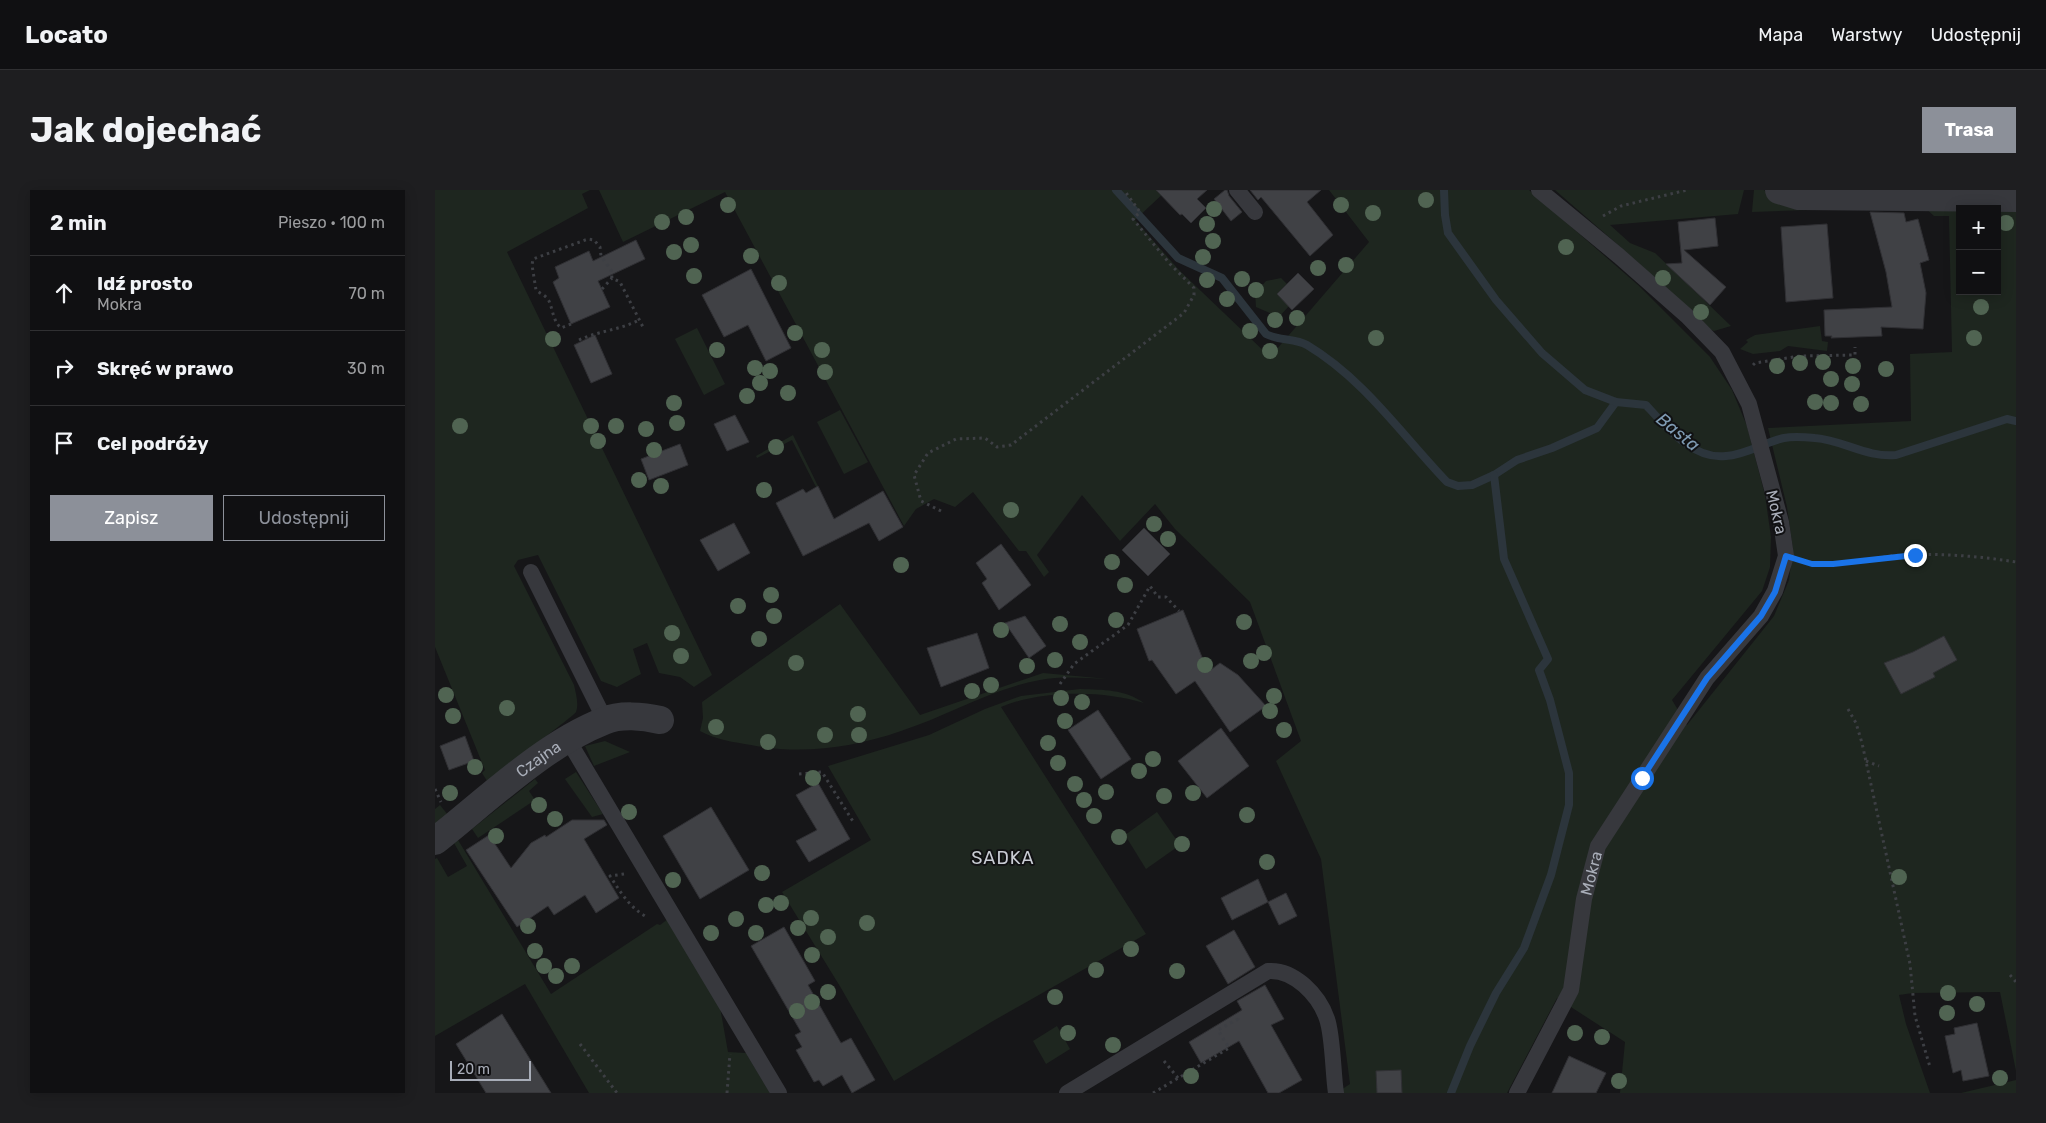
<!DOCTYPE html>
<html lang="pl">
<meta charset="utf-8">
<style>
:root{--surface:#101012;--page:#1e1e20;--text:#f1f3f6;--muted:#9c9d9f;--line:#303032;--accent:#8c9099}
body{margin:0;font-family:Rubik,sans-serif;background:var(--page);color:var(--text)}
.controls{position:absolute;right:15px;top:15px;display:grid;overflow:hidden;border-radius:0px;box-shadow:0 2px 12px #0003}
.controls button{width:45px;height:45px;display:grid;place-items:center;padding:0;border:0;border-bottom:1px solid var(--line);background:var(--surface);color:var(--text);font:25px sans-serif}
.scale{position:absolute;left:15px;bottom:12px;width:81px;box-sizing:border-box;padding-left:5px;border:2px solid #a8adb8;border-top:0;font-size:14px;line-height:18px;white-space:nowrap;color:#a8adb8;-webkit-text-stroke:4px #111113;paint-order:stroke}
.stop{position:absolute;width:15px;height:15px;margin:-11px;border:4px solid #1a73e8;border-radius:50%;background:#fff}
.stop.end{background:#1a73e8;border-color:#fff;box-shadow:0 1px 5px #0008}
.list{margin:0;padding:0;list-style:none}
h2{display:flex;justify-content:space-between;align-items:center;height:65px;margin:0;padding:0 20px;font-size:21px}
h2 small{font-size:16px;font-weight:400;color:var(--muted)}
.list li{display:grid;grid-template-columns:32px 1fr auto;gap:15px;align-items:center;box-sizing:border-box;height:75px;padding:0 20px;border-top:1px solid var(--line)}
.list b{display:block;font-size:19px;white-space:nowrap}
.list p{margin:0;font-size:16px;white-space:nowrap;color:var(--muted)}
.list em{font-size:16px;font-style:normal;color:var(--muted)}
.actions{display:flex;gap:10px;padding:15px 20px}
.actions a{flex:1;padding:11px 0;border:1px solid var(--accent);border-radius:0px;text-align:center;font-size:18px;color:var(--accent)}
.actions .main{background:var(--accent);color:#fff}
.icon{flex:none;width:28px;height:28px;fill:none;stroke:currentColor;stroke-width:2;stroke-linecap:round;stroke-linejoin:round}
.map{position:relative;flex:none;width:1581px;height:903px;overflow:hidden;border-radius:0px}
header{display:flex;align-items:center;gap:30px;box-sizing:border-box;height:70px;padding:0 25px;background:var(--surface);border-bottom:1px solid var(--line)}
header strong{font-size:24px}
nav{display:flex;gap:28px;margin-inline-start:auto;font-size:18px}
.intro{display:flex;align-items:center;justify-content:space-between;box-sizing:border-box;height:120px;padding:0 30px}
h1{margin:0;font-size:35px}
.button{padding:12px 22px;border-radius:0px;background:var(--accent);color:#fff;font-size:18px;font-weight:700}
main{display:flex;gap:30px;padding:0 30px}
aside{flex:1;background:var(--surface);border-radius:0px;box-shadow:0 2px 12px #0003}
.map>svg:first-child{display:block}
.green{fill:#1e261f;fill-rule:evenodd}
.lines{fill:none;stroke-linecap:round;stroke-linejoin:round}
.stream{stroke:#2c353c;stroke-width:8}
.building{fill:#404145;stroke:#303034}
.path{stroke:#3d3f44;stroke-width:3;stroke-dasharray:2.5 4;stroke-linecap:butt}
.service{stroke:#37383d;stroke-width:16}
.minor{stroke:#37383d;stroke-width:28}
.tree{fill:#506452}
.route{stroke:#1a73e8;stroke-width:6}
.labels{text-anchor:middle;stroke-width:4;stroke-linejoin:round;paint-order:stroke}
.street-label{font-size:16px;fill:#a8adb8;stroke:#111113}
.water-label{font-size:18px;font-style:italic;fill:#7f9bb3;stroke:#111113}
.neighbourhood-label{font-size:18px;letter-spacing:1px;fill:#c9ccd4;stroke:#111113}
</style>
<header>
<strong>Locato</strong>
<nav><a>Mapa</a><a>Warstwy</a><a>Udostępnij</a></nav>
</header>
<div class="intro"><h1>Jak dojechać</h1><a class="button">Trasa</a></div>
<main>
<aside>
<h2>2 min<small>Pieszo · 100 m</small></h2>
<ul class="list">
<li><svg class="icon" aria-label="ahead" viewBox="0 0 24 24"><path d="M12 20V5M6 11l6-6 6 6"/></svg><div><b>Idź prosto</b><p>Mokra</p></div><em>70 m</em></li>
<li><svg class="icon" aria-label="right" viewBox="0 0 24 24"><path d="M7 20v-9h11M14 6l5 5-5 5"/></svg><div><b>Skręć w prawo</b></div><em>30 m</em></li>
<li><svg class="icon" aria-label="arrive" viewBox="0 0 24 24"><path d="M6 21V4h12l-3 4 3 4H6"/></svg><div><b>Cel podróży</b></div></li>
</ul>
<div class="actions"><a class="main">Zapisz</a><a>Udostępnij</a></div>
</aside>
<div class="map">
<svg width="1581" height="903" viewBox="0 0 1581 903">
<rect width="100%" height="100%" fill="#161618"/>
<g class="green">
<path d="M0,0H155L147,4L153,18L72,62L277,485L259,497L245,487L224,483L212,453L198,459L206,484L182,497L166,491L103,365L83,370L79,376L139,495C141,504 144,514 141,522C138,527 63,582 52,591L47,583L50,580L0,457Z"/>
<path d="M164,0H732L700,30L744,80L835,167L934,52L894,0H1094L1203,95L1275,167L1297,200L1312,236L1330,305L1336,347L1335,377L1327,401L1237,510L1252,535L1339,426L1354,390L1358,359L1352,317L1333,238L1476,231L1475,164L1517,162L1514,26H1499L1488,16L1317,22L1319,0H1329L1334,5L1581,14V881L1565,802L1478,803L1464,805L1471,834L1495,903H1185L1190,852L1122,808L1072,903H901L915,894L886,669L841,571L866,551L815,412L740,339L720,314L685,351L647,305L602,365L614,382L609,387L591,361H584L538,302L520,317L499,309L481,319L469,336L290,2L188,52ZM1525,19H1562V101H1525Z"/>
<polygon points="1120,0 1309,0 1303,24 1175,35 1195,53 1220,63 1296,136 1279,141 1269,137 1205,74"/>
<polygon points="846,88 852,94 842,104 854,116 844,127 821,117 820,103 831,91"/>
<polygon points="1385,136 1387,151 1393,152 1392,161 1353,156 1345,161 1318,164 1305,159 1313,152 1311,150 1320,145"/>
<polygon points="262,138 290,194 269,205 240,149"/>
<polygon points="405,220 433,272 409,284 382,232"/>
<polygon points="358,245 383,296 381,297 357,250 322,268 321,266"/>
<path d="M405,414L485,525L608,483L673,489C650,488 627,486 605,490C556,499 512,526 466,541C417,558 366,565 316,555C299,552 281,550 265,541L268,528L267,512Z"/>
<path d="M645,499C669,500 689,499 709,513C668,500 606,500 566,517L711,744L558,831L459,891L406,798L347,702L436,650L393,576L494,545L550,519L586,506Z"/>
<polygon points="170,551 195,562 159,576 150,556"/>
<polygon points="141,582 168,624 157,627 130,589"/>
<polygon points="100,589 103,593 94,601 100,610 43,648 37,639"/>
<polygon points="5,615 13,625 0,635 0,619"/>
<polygon points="722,622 745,655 711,679 690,645"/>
<polygon points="23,650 116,804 222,734 225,735 233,729 285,817 293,862 311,863 335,903 154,903 90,794 0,846 0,669 2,668 13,687 32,676 19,653"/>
<polygon points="622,836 635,859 611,874 598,851"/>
<polygon points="1581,890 1581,903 1526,903"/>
</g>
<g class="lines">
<g class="stream">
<path d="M681,0L743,68L787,88L831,144C844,151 860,148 872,155C929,189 967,245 1012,292L1023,296L1037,295L1059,285L1082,270L1117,258L1162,238L1181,212"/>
<path d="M1009,0L1010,25L1013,43L1061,110L1107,163L1150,200L1181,212L1211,215C1231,237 1258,270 1291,266C1311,265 1330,252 1349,248C1358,246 1370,247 1380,248C1408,250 1432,268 1461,265L1572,229L1581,231"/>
<polyline points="1016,903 1035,856 1061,803 1089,758 1116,685 1134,615 1134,583 1115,510 1104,480 1113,469 1069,369 1059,285"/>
</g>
</g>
<g class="building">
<polygon points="721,0 772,0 762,9 771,18 756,33 747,24 745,25"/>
<polygon points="790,0 792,0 794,6 807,22 796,31 779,9"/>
<polygon points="815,0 886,0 872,12 898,45 875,66 826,7 823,10"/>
<polygon points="1435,22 1469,23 1471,32 1483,29 1494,70 1485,73 1491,103 1488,139 1446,137 1447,146 1396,148 1397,146 1390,146 1389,120 1457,117 1451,82"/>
<polygon points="1280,28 1283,56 1249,60 1291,97 1275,115 1231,74 1247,73 1243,32"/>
<polygon points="1392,34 1398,108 1351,112 1346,37"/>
<polygon points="201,50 210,69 163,91 175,117 136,134 118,92 124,88 120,77 154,61 158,71"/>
<polygon points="316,79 356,158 331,171 313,135 289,147 267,105"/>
<polygon points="863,83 879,99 857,120 842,104"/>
<polygon points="160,145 177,184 156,193 139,155"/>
<polygon points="300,225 314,252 292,261 279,234"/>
<polygon points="245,254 253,275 214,290 206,269"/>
<polygon points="383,296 399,329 448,301 468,337 444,351 434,333 368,366 341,313 368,299 371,303"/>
<polygon points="299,333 315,363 283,381 265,350"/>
<polygon points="709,338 735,364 713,386 687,360"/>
<polygon points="566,354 596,395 564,420 547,393 552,389 541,373"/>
<polygon points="748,420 773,482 785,473 803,485 831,516 795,542 760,491 741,504 717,470 714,471 702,439"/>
<polygon points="590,426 611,456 594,468 570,433"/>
<polygon points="542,443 554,478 506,497 492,458"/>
<polygon points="1509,446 1522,470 1498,483 1500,487 1466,504 1449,473 1478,462"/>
<polygon points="663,520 696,569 666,589 633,540"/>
<polygon points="786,538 814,576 772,608 743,571"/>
<polygon points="30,546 39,571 14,580 5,556"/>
<polygon points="383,593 415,649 374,672 361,651 382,640 361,605"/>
<polygon points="276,617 314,680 265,709 228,646"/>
<polygon points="137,630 169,630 172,635 149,649 184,708 161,723 150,705 119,725 113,716 82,737 31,660 54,645 76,678 96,653 110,645 111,647"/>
<polygon points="823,689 833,712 797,730 786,708"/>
<polygon points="851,703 862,726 844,735 833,712"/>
<polygon points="349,737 380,791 373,795 406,853 416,848 440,890 417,903 407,885 388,896 384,890 379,892 361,860 367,857 360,845 366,842 316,756"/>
<polygon points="799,740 820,777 793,794 771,756"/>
<polygon points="830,795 849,829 836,835 867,890 844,903 833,903 804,851 766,873 754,852 807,820 802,811"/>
<polygon points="67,824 116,903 51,903 21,854"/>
<polygon points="1542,833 1554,886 1528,891 1526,880 1518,883 1510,846 1520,844 1519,838"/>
<polygon points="1134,866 1171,883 1161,903 1117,903"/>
<polygon points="966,880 967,903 942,903 941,881"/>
</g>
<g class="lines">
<g class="path">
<polyline points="1168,26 1186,16 1252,0"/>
<polyline points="167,99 177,88"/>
<path d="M136,134L126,138C118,131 118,120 114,111C111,105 105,104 101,100L97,75L98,69L153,49L159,50L165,57L166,66L176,80L177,88L185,92L209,139"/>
<path d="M144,150C163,141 185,140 204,130"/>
<polyline points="1318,175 1320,173 1365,166 1420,165 1420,157"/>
<polyline points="506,321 486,311 479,285 493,263 521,249 550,248 562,257 576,255 749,123 759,105 759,98 735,74 698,29 705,22 689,0"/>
<path d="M1371,372C1400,380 1436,367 1466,365C1504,363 1543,366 1581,372"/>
<polyline points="625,494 639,474 693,435 715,396 723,407 731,407 744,421"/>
<polyline points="1413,519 1421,533 1427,553 1475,774 1480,826 1495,877"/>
<polyline points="1431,571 1444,576"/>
<polyline points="364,584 387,582 419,633"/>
<polyline points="0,599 6,612"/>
<path d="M189,684L175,686C186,703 195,718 212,727"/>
<polyline points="1575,785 1581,792"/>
<polyline points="145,854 182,903"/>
<polyline points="729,871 743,888"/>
<polyline points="292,903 295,864"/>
<polyline points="718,903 794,858 783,840 803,829 801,826"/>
</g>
<g class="service">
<polyline points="802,0 820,22"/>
<polyline points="96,382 170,530"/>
<polyline points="133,550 344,903"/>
<path d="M632,903L833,781C859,779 884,805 892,829C898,846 898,884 901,903"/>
<path id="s1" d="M1082,903L1136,800L1149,709L1163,656L1272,488L1326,426L1340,401L1351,366L1346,332L1314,214L1287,162L1252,126L1184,66L1104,0"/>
</g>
<g class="minor">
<polyline points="1344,0 1364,6 1581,8"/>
<path id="s2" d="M0,651C51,611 108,555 169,531C185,524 208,526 225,530"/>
</g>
</g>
<g class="tree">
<circle cx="991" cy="10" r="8"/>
<circle cx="293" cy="15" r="8"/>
<circle cx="906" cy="15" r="8"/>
<circle cx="779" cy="19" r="8"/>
<circle cx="938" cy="23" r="8"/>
<circle cx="251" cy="27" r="8"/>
<circle cx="227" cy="32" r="8"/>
<circle cx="1571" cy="33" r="8"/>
<circle cx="772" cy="34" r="8"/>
<circle cx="778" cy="51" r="8"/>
<circle cx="256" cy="55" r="8"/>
<circle cx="1131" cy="57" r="8"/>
<circle cx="239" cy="62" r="8"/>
<circle cx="316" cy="66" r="8"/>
<circle cx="768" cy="67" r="8"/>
<circle cx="911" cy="75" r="8"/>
<circle cx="883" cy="78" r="8"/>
<circle cx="259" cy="86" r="8"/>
<circle cx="1228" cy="88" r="8"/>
<circle cx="807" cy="89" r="8"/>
<circle cx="772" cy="90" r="8"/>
<circle cx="344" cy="93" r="8"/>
<circle cx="821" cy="100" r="8"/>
<circle cx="792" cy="109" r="8"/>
<circle cx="1546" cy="117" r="8"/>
<circle cx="1266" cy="122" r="8"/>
<circle cx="862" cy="128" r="8"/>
<circle cx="840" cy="130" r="8"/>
<circle cx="815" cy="141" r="8"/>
<circle cx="360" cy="143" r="8"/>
<circle cx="941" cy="148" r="8"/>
<circle cx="1539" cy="148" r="8"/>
<circle cx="118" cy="149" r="8"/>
<circle cx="282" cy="160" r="8"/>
<circle cx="387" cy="160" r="8"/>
<circle cx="835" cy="161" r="8"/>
<circle cx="1388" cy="172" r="8"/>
<circle cx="1365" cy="173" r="8"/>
<circle cx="1342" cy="176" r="8"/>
<circle cx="1418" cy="176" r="8"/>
<circle cx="320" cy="178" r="8"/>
<circle cx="1451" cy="179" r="8"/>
<circle cx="335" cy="181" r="8"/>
<circle cx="390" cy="182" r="8"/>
<circle cx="1396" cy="189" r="8"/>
<circle cx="325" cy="193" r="8"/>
<circle cx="1417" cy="194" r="8"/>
<circle cx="353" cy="203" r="8"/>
<circle cx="312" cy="206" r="8"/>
<circle cx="1380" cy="212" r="8"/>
<circle cx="239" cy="213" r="8"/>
<circle cx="1396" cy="213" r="8"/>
<circle cx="1426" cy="214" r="8"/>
<circle cx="242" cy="233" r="8"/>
<circle cx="25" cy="236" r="8"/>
<circle cx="156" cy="236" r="8"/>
<circle cx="181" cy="236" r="8"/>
<circle cx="211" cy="239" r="8"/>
<circle cx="163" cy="251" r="8"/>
<circle cx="341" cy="257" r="8"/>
<circle cx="219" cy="260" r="8"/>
<circle cx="204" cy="290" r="8"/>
<circle cx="226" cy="296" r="8"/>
<circle cx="329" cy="300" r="8"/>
<circle cx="576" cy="320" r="8"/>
<circle cx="719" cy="334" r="8"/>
<circle cx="733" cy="349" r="8"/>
<circle cx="677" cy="372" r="8"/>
<circle cx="466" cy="375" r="8"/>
<circle cx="690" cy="395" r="8"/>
<circle cx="336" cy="405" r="8"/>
<circle cx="303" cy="416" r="8"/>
<circle cx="339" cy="426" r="8"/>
<circle cx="681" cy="430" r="8"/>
<circle cx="809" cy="432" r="8"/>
<circle cx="625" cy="434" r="8"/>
<circle cx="566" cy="440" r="8"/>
<circle cx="237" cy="443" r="8"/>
<circle cx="324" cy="449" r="8"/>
<circle cx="645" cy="452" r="8"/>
<circle cx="829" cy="463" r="8"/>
<circle cx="246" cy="466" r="8"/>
<circle cx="620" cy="470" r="8"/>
<circle cx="816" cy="471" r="8"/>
<circle cx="361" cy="473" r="8"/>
<circle cx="770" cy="475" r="8"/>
<circle cx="592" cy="476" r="8"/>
<circle cx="556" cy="495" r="8"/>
<circle cx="537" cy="501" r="8"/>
<circle cx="11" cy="505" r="8"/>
<circle cx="839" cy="506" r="8"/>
<circle cx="626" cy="508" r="8"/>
<circle cx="647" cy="512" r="8"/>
<circle cx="72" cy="518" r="8"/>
<circle cx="835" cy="521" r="8"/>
<circle cx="423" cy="524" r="8"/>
<circle cx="18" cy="526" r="8"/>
<circle cx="630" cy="531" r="8"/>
<circle cx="281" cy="537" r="8"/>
<circle cx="849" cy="540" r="8"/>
<circle cx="390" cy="545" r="8"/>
<circle cx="424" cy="545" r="8"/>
<circle cx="333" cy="552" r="8"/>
<circle cx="613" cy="553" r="8"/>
<circle cx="718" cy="569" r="8"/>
<circle cx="623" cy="573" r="8"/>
<circle cx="40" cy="577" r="8"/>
<circle cx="704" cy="581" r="8"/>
<circle cx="378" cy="588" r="8"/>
<circle cx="640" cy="594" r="8"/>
<circle cx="671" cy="602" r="8"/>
<circle cx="15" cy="603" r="8"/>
<circle cx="758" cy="603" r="8"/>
<circle cx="729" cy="606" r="8"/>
<circle cx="649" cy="610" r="8"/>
<circle cx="104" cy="615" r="8"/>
<circle cx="194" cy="622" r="8"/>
<circle cx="812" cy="625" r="8"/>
<circle cx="659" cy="626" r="8"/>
<circle cx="120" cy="629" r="8"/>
<circle cx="61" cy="646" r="8"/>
<circle cx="684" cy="647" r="8"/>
<circle cx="747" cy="654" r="8"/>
<circle cx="832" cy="672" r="8"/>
<circle cx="327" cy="683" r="8"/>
<circle cx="1464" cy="687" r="8"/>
<circle cx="238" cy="690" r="8"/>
<circle cx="346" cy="713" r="8"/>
<circle cx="331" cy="715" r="8"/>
<circle cx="376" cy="728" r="8"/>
<circle cx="301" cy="729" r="8"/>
<circle cx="432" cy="733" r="8"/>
<circle cx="93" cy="736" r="8"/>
<circle cx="363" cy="738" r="8"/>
<circle cx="276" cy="743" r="8"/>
<circle cx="321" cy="743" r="8"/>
<circle cx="393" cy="747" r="8"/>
<circle cx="696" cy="759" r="8"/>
<circle cx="100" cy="761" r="8"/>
<circle cx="377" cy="765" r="8"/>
<circle cx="109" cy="776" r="8"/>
<circle cx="137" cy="776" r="8"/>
<circle cx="661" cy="780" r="8"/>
<circle cx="742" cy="781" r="8"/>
<circle cx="121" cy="786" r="8"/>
<circle cx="393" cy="802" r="8"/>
<circle cx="1513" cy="803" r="8"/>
<circle cx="620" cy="807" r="8"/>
<circle cx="377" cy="812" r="8"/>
<circle cx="1542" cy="814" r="8"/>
<circle cx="362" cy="821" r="8"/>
<circle cx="1512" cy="823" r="8"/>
<circle cx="633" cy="843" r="8"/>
<circle cx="1140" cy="843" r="8"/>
<circle cx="1167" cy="847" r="8"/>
<circle cx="678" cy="855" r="8"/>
<circle cx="756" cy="886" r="8"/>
<circle cx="1565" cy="888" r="8"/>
<circle cx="1184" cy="891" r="8"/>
</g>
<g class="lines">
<polyline class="route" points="1207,588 1272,488 1326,426 1340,402 1351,366 1377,374 1398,374 1480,365"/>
</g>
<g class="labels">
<g class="street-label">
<text transform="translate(1342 322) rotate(77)" y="6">Mokra</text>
<text dy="6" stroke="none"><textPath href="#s2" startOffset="132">Czajna</textPath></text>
<text dy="6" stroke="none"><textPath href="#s1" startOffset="235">Mokra</textPath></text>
</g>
<g class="water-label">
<text transform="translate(1243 242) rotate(39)" y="6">Basta</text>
</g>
<g class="neighbourhood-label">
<text x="568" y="674">SADKA</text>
</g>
</g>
</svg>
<div class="controls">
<button>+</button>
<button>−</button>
</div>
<div class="scale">20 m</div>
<div class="stop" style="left:1207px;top:588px"></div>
<div class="stop end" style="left:1480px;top:365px"></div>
</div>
</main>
